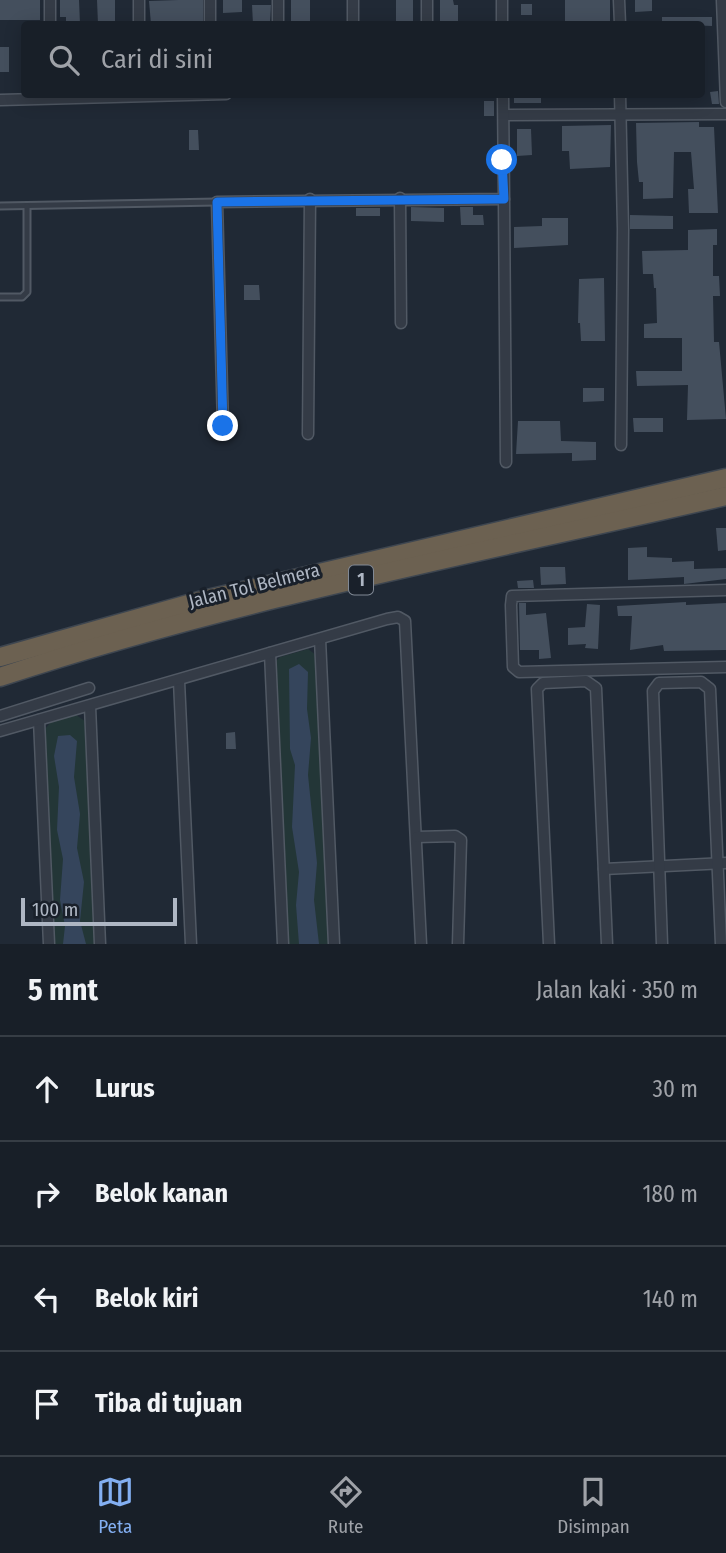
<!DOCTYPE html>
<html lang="id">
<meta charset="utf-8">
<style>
:root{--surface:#181f28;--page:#252c34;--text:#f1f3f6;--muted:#9fa2a8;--line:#363d45;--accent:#83aff2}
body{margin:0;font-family:"Fira Sans Condensed",sans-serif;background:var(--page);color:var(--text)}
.scale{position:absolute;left:21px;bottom:18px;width:156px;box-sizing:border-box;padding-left:7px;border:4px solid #aeb6c3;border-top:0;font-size:19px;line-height:24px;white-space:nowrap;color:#aeb6c3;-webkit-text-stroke:5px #19202a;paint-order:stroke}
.stop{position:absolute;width:21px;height:21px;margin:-16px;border:5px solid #1a73e8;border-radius:50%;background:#fff}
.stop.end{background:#1a73e8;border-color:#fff;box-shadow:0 2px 7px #0008}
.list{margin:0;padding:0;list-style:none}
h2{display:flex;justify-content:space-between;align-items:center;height:91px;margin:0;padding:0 28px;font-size:30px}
h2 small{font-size:23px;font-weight:400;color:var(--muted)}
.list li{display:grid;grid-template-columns:46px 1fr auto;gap:21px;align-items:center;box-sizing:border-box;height:105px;padding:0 28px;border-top:2px solid var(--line)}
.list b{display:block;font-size:26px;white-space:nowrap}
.list em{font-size:23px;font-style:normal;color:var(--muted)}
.icon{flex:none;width:38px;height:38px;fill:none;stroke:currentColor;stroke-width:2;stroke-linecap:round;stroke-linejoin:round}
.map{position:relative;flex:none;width:726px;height:944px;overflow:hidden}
.search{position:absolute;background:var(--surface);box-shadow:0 4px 18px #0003;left:21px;right:21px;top:21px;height:77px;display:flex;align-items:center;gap:18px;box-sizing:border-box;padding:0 24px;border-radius:7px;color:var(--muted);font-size:26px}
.sheet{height:511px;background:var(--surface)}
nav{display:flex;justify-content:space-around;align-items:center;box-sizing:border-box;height:98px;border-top:2px solid var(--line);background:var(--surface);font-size:19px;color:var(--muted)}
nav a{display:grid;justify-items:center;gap:4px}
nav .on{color:var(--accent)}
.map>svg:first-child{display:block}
.green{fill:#233637}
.water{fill:#35455c}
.building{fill:#444f5d}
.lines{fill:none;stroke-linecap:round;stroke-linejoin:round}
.lane-casing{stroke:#515964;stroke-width:9}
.street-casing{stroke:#515964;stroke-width:13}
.highway-casing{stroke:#3e4650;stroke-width:21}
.lane{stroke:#343b46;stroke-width:5}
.street{stroke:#343b46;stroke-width:10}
.highway{stroke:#6c6151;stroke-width:18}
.route{stroke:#1a73e8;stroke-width:9}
.labels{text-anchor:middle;stroke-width:6;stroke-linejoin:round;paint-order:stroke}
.shield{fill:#19202a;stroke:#818995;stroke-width:2}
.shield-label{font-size:18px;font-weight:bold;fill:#aeb6c3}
.street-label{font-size:19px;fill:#aeb6c3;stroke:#19202a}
</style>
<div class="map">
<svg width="726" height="944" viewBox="0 0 726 944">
<rect width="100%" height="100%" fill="#202935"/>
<g class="green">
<polygon points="308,649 316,655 329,944 287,944 275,662 280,657"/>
<polygon points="76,715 85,721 95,944 54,944 45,729 51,722"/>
</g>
<g class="water">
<polygon points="299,664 308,672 307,709 311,738 308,775 317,863 314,900 319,944 299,944 296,905 299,872 292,827 295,765 290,749 289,669"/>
<polygon points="70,735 77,741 74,777 80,814 77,848 84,882 80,921 86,944 63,944 65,926 60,900 63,859 57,830 59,787 54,756 58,736"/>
</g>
<g class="building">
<rect x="0" y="0" width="40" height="20"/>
<polygon points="60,0 79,0 80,24 66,24 66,17 60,17"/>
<polygon points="97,0 115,0 115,24 98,24"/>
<polygon points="178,0 203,0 203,24 151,24 149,1"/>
<polygon points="223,0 242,0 242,12 223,13"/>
<rect x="291" y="0" width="19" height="24"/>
<rect x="396" y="0" width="17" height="24"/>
<polygon points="440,0 453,0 454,5 458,5 458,24 440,24"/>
<polygon points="565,0 610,0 610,22 565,23"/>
<polygon points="635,0 652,0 652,11 635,12"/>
<rect x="521" y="4" width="11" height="11"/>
<polygon points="252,5 271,5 270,24 253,24"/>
<polygon points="662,17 712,17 712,26 662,24"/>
<rect x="0" y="47" width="9" height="25"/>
<polygon points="718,91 719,104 712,104 710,92"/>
<rect x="514" y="94" width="27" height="9"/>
<rect x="484" y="101" width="10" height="15"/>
<polygon points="699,122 699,127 714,127 718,213 689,213 688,189 694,189 691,152 674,152 673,198 643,199 643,182 639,182 637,162 636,123"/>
<polygon points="611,125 610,167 570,169 569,151 562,151 562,126"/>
<polygon points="517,129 531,129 532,155 517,156"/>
<polygon points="189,130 198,130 199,150 189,150"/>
<polygon points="411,207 444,208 444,222 411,221"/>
<polygon points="460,207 473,207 473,215 483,215 484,225 461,225"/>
<rect x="356" y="208" width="24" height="8"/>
<polygon points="630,215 673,216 673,229 630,229"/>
<polygon points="542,218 568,218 568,245 514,248 514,227 542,226"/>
<polygon points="717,229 717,245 713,245 713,276 719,276 720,296 713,296 714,342 719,342 726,419 687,420 688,385 637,386 636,371 682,371 682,338 644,338 644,324 657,323 656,288 654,288 653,274 643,274 642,251 688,250 688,230"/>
<polygon points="604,278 605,341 581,341 580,323 578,323 579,279"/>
<polygon points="244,285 259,285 260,300 244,300"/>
<polygon points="583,388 604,388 604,401 583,402"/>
<polygon points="633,418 663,418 663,432 634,432"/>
<polygon points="518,421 560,421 561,441 596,442 596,460 572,461 572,453 516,454"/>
<polygon points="716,528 726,528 726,550 718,551"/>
<polygon points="647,547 647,557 672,558 672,562 694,561 694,569 726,568 726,579 684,584 684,577 628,580 628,548"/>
<polygon points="540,567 565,567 566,584 541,585"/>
<polygon points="533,580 534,588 518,588 517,581"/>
<polygon points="686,602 686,605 726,603 726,650 664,651 663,645 630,650 632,616 618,616 617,606"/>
<polygon points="519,603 526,603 526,615 546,613 551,658 539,659 539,650 520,650"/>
<polygon points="587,604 600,605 598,649 585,648 586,644 568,645 568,628 585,627"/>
<polygon points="235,732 236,749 226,749 226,733"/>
</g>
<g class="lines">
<g class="lane-casing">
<g id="lane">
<polyline points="0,206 217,202"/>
<polyline points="0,297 22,297 27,292 27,206"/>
</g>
</g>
<g class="street-casing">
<g id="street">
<polyline points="50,0 50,24"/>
<polyline points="210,0 210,24"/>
<polyline points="278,0 278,24"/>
<polyline points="427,0 427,24"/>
<polyline points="502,0 502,24"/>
<polyline points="619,0 620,24"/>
<polyline points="722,0 726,102"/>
<polyline points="139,24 139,0"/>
<polyline points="353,24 353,0"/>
<polyline points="620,94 623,229 621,445"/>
<polyline points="0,100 226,94"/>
<polyline points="504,115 726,114"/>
<polyline points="400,198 401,323"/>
<polyline points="504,199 506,462"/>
<polyline points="223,426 217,202 504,199 503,94"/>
<polyline points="308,434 310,199"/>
<polyline points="726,590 512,596 511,605 513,667 519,672 726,667"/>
<polyline points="320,639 334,944"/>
<polyline points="270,653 283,944"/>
<polyline points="179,681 191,944"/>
<polyline points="90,706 100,944"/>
<polyline points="0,716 89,688"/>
<polyline points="39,720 49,944"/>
<polyline points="0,731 387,619 398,617 405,621 421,944"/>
<polyline points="417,837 455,836 461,840 458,944"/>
<polyline points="604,869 726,863"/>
<polyline points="549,944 537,689 543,683 586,681 596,688 607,944"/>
<polyline points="662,944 653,691 659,683 701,682 710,689 721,944"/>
</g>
</g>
<g class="highway-casing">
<g id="highway">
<polyline points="0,657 199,601 726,478"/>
<path d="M0,677C236,599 484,552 726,496"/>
</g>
</g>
<use href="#lane" class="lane"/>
<use href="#street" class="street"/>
<use href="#highway" class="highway"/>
</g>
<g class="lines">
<polyline class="route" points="223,426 217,202 504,199 502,160"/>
</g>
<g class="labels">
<rect class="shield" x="349" y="565.5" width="24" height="29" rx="5"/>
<g class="shield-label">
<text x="361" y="586">1</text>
</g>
<g class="street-label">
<text transform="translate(254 585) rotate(-14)" y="7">Jalan Tol Belmera</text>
</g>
</g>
</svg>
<div class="scale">100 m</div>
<div class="stop" style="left:502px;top:160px"></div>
<div class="stop end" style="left:223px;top:426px"></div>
<div class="search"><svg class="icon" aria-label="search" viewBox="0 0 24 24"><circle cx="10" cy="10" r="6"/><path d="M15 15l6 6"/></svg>Cari di sini</div>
</div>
<section class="sheet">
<h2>5 mnt<small>Jalan kaki · 350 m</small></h2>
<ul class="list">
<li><svg class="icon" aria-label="ahead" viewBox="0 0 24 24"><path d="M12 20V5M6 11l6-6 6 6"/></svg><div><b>Lurus</b></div><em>30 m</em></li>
<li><svg class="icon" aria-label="right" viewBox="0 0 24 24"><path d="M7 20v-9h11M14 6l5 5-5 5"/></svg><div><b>Belok kanan</b></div><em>180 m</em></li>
<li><svg class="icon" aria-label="left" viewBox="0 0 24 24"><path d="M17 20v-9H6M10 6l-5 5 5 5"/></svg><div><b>Belok kiri</b></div><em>140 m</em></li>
<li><svg class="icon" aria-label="arrive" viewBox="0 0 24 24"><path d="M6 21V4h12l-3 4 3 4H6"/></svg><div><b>Tiba di tujuan</b></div></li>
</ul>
</section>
<nav>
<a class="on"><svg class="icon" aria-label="map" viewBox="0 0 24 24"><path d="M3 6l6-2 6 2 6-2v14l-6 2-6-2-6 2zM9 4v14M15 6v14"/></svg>Peta</a>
<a><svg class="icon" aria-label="directions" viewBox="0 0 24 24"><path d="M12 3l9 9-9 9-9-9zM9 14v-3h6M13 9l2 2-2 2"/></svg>Rute</a>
<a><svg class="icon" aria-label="saved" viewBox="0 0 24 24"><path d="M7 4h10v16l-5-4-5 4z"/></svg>Disimpan</a>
</nav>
